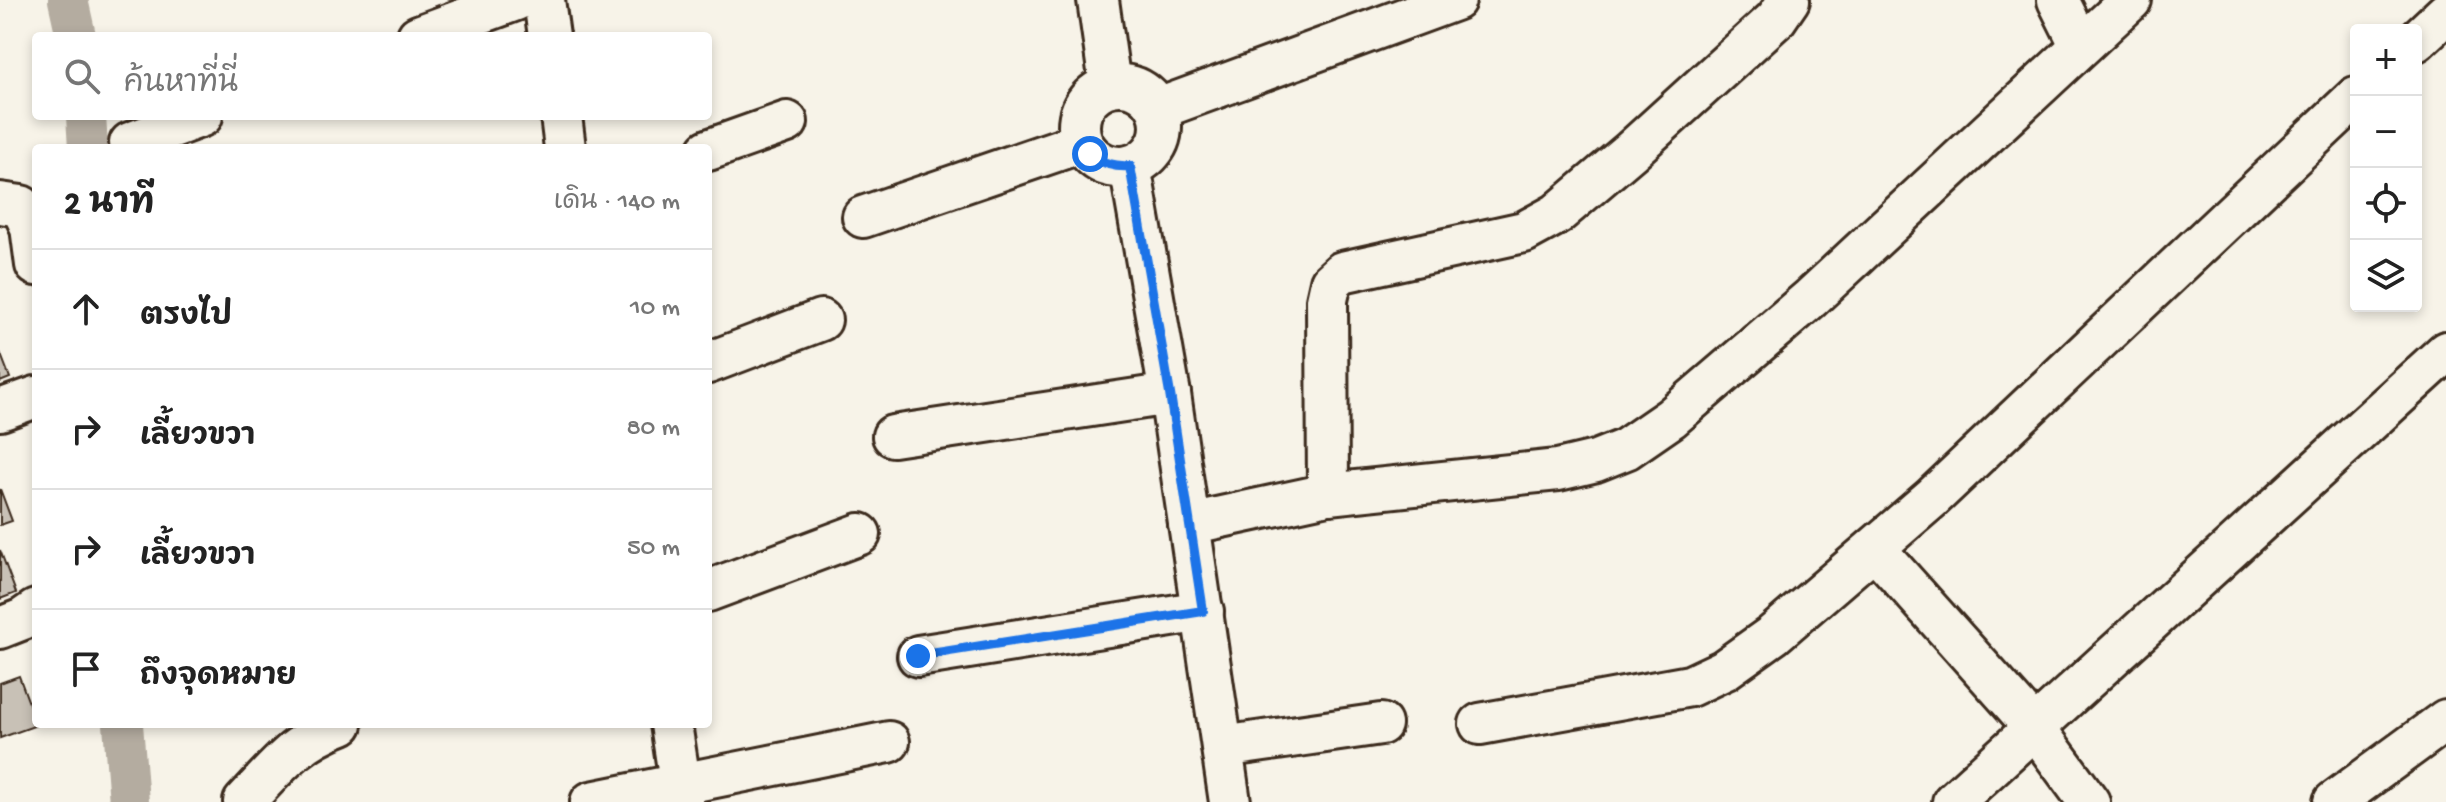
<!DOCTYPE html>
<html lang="th">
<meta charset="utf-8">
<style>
:root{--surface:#fff;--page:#f2f2f2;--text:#222;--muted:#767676;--line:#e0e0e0}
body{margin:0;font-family:"Gochi Hand","Playpen Sans Thai",sans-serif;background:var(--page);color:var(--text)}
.controls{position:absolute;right:24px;top:24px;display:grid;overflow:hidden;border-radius:8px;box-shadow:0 4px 12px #0003}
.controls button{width:72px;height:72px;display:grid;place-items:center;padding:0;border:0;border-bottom:2px solid var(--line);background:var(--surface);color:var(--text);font:40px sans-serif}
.stop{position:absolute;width:24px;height:24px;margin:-18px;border:6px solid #1a73e8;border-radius:50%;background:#fff}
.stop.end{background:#1a73e8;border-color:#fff;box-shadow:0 2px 8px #0008}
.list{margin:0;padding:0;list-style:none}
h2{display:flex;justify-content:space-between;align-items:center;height:104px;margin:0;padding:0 32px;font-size:34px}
h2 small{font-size:26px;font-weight:400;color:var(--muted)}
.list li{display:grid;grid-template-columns:52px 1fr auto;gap:24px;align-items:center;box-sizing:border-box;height:120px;padding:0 32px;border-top:2px solid var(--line)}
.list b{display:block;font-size:30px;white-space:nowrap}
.list em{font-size:26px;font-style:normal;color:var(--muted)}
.icon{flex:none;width:44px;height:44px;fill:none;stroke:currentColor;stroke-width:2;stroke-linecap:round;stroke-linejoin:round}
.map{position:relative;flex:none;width:2446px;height:802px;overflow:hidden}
.search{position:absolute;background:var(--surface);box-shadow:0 4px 12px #0003;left:32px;top:32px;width:680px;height:88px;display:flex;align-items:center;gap:20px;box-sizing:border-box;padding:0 28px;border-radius:8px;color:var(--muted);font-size:30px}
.panel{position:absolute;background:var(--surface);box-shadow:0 4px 12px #0003;left:32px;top:144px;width:680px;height:584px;border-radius:8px}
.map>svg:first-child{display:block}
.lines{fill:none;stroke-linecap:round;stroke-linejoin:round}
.canal{stroke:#b4aca0;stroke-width:40}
.building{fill:#c8c1b6;stroke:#3b2a1e;stroke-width:2}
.street-casing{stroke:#3b2a1e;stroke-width:46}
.street{stroke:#f7f3e8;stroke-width:40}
.route{stroke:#1a73e8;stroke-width:10}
</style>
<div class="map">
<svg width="2446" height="802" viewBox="0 0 2446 802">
<rect width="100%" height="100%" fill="#f7f3e8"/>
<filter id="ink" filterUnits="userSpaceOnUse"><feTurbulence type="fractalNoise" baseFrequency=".0125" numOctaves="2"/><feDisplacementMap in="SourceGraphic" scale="16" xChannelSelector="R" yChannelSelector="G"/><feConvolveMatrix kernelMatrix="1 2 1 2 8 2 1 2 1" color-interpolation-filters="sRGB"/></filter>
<g filter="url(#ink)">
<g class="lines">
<g class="canal">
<polyline points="68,0 76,36"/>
<polyline points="86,116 88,148"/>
<polyline points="123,724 129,802"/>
</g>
</g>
<g class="building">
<polygon points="0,352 10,378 0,382"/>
<polygon points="0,489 12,521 0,525"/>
<polygon points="0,550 16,593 0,599"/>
<polygon points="19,676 37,725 0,738 0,683"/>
</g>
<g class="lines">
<g class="street-casing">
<g id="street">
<polyline points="544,0 549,36"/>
<polyline points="1098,0 1110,85"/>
<polyline points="2058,0 2081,46"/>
<polyline points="418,36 516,0"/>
<polyline points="2416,41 2446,13"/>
<circle cx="1120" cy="126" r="41"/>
<polyline points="1158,109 1455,0"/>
<polyline points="561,116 565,148"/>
<polyline points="130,143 202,116"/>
<polyline points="708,150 787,122"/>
<polyline points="1130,166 1170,394 1230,802"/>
<polyline points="0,203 21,206 31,227 36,265"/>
<polyline points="863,217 1082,142"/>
<polyline points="708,363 821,320"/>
<polyline points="0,410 36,397"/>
<polyline points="893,436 1170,394"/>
<polyline points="1328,494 1327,300 1331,282 1342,272 1524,232 1557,214 1631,151 1776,19 1789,0"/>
<polyline points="1189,524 1328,494 1558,470 1596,461 1626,449 1671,418 1811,298 2131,0"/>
<polyline points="1875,549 2034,727 2089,802"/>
<polyline points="708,591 860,534"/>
<polyline points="0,628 23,619 36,610"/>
<polyline points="918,656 1203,611"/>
<polyline points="671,724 683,802"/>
<polyline points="1480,724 1690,686 1724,670 1773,635 1932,498 2356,97"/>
<polyline points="1222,747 1381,724"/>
<path d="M244,802C276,768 297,740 342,724"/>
<polyline points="591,802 889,742"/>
<polyline points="1953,802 2446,352"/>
<polyline points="2334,802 2446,720"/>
</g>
</g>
<use href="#street" class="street"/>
</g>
</g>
<g class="lines" filter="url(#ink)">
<path class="route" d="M918,656L1203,611L1170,394L1130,166C1114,167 1104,164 1090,154"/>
</g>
</svg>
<div class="controls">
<button>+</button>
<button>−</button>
<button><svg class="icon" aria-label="locate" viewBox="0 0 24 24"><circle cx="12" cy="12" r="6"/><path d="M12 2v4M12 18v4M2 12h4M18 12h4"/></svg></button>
<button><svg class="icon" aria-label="layers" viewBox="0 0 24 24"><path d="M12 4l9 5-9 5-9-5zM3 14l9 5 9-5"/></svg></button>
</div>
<div class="stop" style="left:1090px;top:154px"></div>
<div class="stop end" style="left:918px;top:656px"></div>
<div class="search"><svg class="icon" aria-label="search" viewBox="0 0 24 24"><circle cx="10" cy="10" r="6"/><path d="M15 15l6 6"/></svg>ค้นหาที่นี่</div>
<section class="panel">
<h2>2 นาที<small>เดิน · 140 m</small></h2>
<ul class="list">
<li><svg class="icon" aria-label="ahead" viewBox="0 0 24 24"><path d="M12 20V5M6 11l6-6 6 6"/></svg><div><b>ตรงไป</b></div><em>10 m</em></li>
<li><svg class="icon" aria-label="right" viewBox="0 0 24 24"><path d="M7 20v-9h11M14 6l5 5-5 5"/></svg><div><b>เลี้ยวขวา</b></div><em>80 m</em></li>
<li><svg class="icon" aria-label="right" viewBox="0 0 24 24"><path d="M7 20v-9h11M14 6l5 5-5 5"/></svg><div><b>เลี้ยวขวา</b></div><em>50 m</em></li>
<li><svg class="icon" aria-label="arrive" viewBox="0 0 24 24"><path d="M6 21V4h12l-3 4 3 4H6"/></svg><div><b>ถึงจุดหมาย</b></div></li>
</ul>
</section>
</div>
